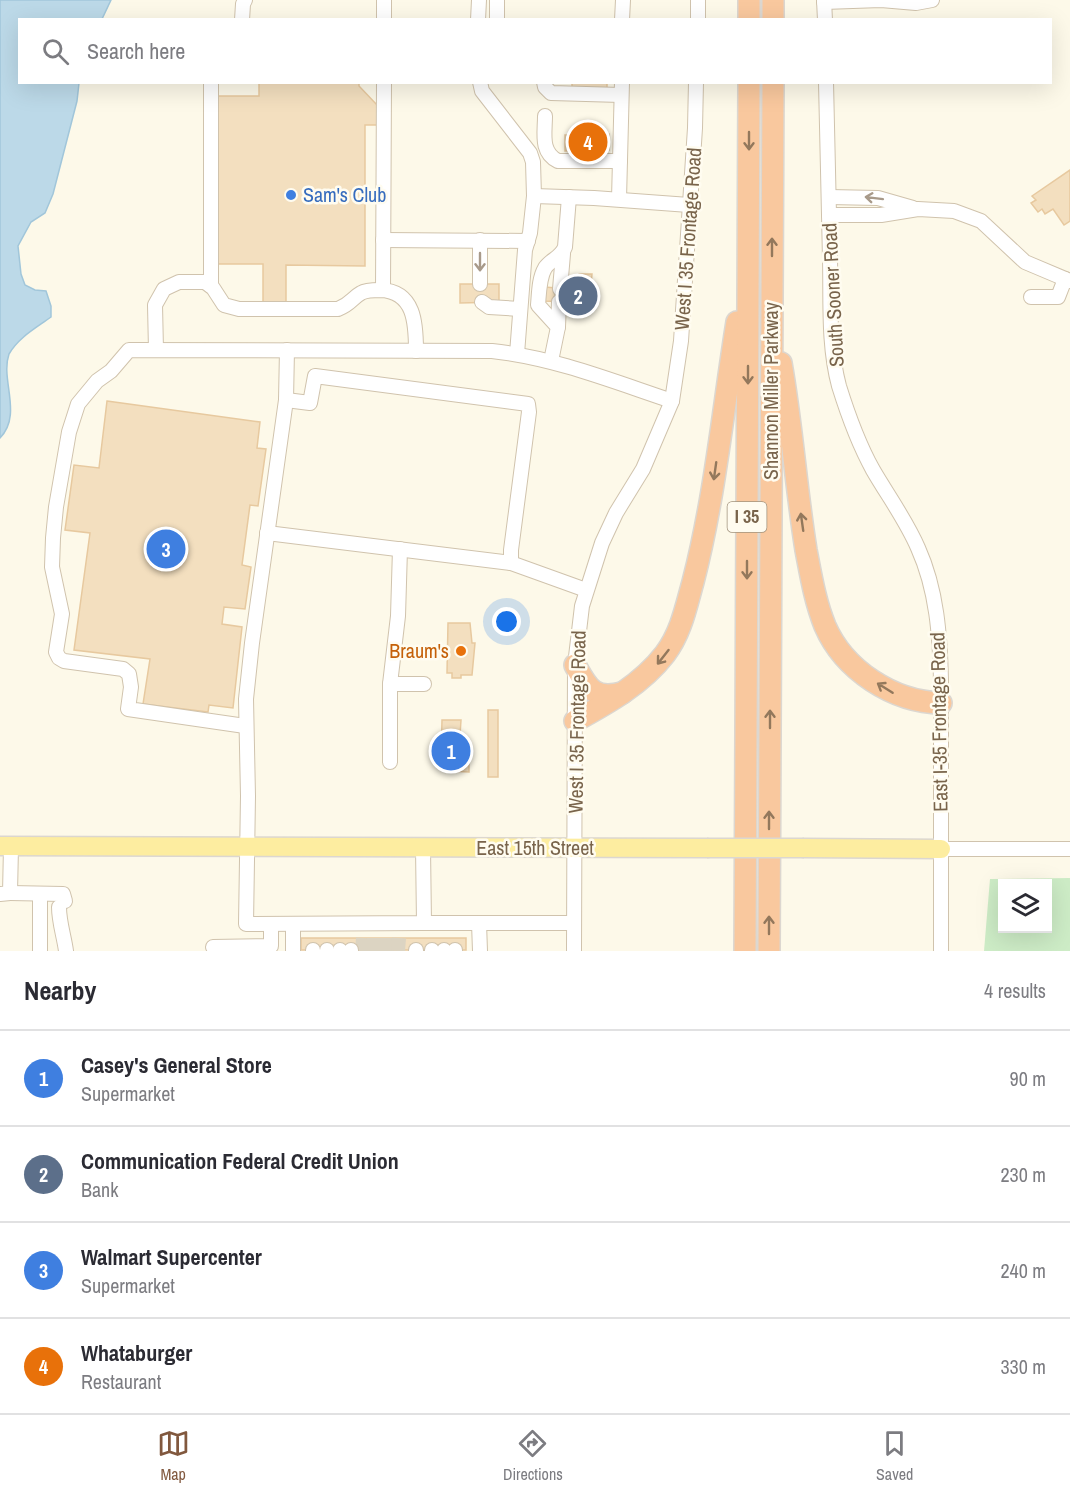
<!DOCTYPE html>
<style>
:root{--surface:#fff;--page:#f7f7f7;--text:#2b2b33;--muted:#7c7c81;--line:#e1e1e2;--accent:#81583e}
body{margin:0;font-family:"Archivo Narrow",sans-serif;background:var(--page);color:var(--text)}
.controls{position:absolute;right:18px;bottom:18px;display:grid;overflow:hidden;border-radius:0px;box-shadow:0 6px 24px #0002}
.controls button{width:54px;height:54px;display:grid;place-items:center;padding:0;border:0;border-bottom:2px solid var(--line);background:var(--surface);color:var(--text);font:30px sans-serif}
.you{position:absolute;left:507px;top:622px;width:21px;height:21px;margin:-15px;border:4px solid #fff;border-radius:50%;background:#1a73e8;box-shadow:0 0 0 9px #1a73e833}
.badge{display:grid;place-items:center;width:39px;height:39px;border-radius:50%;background:var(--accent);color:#fff;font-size:20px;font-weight:700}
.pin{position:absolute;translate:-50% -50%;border:3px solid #fff;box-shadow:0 2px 6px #0006}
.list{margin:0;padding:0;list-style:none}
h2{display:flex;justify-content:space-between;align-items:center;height:78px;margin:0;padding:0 24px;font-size:26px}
h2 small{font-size:20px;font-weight:400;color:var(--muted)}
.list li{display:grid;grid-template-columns:39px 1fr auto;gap:18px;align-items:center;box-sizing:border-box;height:96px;padding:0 24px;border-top:2px solid var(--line)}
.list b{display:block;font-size:22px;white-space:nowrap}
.list p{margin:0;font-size:20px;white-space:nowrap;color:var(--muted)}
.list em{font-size:20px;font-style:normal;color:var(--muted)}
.icon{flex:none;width:33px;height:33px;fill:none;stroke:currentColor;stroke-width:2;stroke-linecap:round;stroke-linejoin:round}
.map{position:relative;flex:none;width:1070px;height:951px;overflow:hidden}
.search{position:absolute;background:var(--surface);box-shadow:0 6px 24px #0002;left:18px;right:18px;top:18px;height:66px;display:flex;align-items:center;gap:15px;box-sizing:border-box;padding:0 21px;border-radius:0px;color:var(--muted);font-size:22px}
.sheet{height:462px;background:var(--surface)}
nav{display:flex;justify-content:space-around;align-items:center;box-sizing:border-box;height:84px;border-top:2px solid var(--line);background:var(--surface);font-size:16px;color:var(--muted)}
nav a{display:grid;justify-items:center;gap:3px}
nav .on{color:var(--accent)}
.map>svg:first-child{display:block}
.green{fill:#cdecc6;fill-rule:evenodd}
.water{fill:#bcd9e8;stroke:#a1c6da;stroke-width:1.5}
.building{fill:#f3dfbf;stroke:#e7c99f;stroke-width:1.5}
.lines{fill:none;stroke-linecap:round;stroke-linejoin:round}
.minor-tunnel{stroke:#dcd4c2;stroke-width:14;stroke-dasharray:14 7;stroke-linecap:butt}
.minor-casing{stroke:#d0c3ad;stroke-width:16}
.major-casing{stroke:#dcd7d0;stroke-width:21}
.highway-casing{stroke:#dcd7d0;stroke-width:24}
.minor{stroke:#fff;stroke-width:14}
.major{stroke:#fdeda0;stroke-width:18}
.highway{stroke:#f9c89e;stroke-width:21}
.major-bridge-casing{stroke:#dcd7d0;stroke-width:21;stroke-linecap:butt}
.major-bridge{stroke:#fdeda0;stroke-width:18}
.oneway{stroke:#93785c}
.oneway2{stroke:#a89a8a}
.shop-dot{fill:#3f7fe0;stroke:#fffcf0;stroke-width:2}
.food-dot{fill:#e8710a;stroke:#fffcf0;stroke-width:2}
.labels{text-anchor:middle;stroke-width:5;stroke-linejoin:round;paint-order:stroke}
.shield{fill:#fffcf0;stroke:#a1927c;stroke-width:1.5}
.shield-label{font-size:18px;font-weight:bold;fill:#79644b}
.shop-label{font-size:20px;fill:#366cbe;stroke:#fffcf0;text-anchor:start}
.street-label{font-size:20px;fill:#79644b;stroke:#fffcf0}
.food-label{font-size:20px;fill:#c56008;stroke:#fffcf0;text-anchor:end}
</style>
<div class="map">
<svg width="1070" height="951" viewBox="0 0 1070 951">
<rect width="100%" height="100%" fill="#fdf9e9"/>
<path class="green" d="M1070,878V951H984L990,879ZM1002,884H1048V928H1002Z"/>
<path class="water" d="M0,0H111L102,19L20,20V82L79,83L77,101L53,194L45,213L31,222L18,246L21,274L25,285L35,290L46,291L51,306V317C36,328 19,337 9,354C0,380 23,414 0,438Z"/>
<g class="building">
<polygon points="259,82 359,82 359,86 378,106 378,125 365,125 365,266 286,265 286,303 263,303 263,264 217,264 218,96 259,96"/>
<polygon points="572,82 607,82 607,91 572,89"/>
<polygon points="582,131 587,131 589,134 609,134 609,150 565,151 565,135 581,135"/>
<polygon points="1070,170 1070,221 1064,225 1053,209 1045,214 1042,209 1038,212 1031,203 1036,200 1032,196"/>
<polygon points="579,274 592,274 591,285 594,285 593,310 587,310 587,314 576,314 577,309 570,309 572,283 578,284"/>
<polygon points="460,284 499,284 499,302 460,303"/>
<polygon points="569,285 572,285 571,306 568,306 568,302 544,301 545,287 569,289"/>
<polygon points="107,401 260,422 257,448 266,449 258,506 250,505 242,565 251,567 245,609 224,607 222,624 242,627 233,708 209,705 208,712 143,704 150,659 74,650 90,533 65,530 74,465 99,468"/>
<polygon points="448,623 470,623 472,643 475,643 472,675 461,675 461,678 452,678 452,673 447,673"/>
<rect x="488" y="710" width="10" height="67"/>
<polygon points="442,720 461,720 460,735 464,735 464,742 460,742 460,762 469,762 469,772 449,771 449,761 441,760"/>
<rect x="301" y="938" width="165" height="12"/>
</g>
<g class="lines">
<g class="minor-tunnel">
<polyline points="362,951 363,938"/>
<polyline points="374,951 374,938"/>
<polyline points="387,951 387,938"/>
<polyline points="398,951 399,938"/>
</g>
<g class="minor-casing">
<g id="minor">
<polyline points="824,0 825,20"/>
<polyline points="824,2 881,0 916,3 932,0"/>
<polyline points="242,20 243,4 245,0"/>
<polyline points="384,20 384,0"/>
<polyline points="478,20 479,0"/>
<polyline points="497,20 497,0"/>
<polyline points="622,20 623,0"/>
<polyline points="698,20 698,0"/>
<polyline points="211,82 211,286"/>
<polyline points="480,82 482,91 530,153 533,162 534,196 530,233 525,250 517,354"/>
<polyline points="544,82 545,87 551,93 621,95"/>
<path d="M826,82C827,141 829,200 830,259C831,301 828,345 839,386C848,415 858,443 873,470C888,496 906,520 918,548C937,590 940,636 941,681V951"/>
<path d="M545,116C545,133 540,152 558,161H620"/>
<polyline points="534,196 594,198 689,205"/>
<polyline points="829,197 878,198 913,208"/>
<polyline points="619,199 622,82"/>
<polyline points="829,215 881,215 918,209 954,211 981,221 1025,262 1070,281"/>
<polyline points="383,240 528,241"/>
<polyline points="480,240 480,284"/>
<polyline points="560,289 563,254"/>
<polyline points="383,290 384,82"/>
<polyline points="1031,297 1058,297 1065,279"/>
<polyline points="482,302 489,307 520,309"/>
<polyline points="558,327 559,302"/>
<path d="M156,350L155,305L164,289L179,282H205L213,288L224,305L239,309H338C351,304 352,298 361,293C366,290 374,290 380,290C415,291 416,324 416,351"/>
<polyline points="287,350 286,400 252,643 246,699 248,796 246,924 424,923 423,848"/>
<path d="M551,361L558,327L538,305C539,294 539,278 545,268C551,259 561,258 565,247L569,197"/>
<polyline points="286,400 310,403 315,376 528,404 529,412 511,550 511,563"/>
<polyline points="267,533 511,563 586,590"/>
<polyline points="390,684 424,684"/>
<path d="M245,726L128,709L131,687L129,674L123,669L64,661L59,658L56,652L62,614L52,567L53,538L56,507L69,432L78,404L97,381L111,371L129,350L492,351C555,358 612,381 672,401"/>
<polyline points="390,762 390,684 398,616 400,549"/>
<polyline points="941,849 1070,849"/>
<polyline points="10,893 63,894 65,901"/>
<polyline points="0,894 10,893 11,847"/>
<path d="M59,907C59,922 64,936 66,951"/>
<polyline points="424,923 574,923"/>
<polyline points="479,923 480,951"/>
<polyline points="213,947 271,946 271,924"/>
<polyline points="416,950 416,951"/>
<polyline points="432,950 432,951"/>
<polyline points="455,950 455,951"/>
<polyline points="40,951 40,894"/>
<polyline points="293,951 293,924"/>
<polyline points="313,951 313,950"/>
<polyline points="327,951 327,950"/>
<polyline points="340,951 340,950"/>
<polyline points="351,951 351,950"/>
<polyline points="444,951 444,950"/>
<polyline points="574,951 575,665 582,606 602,543 616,513 643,469 672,401 681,341 695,128 696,82"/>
</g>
</g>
<g class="major-casing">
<g id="major">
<polyline points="0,846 707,848"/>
<polyline points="804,848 941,849"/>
</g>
</g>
<g class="highway-casing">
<g id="highway">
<polyline points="749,20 749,0"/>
<polyline points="773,20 773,0"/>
<path d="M781,363C792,425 796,488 806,550C811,576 815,601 825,626C844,670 893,702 941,703"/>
<path d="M575,665C588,688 593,700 622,693"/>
<path d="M575,721C608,703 642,684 665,654C681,633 686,607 693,582C715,497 723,409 737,322"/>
<polyline points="745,951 749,82"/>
<polyline points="769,951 773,82"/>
</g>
</g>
<use href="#minor" class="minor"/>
<use href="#major" class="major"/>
<use href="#highway" class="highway"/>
<g class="major-bridge-casing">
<polyline id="major-bridge" points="707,848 804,848"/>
</g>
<use href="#major-bridge" class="major-bridge"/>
</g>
<defs><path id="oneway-shaft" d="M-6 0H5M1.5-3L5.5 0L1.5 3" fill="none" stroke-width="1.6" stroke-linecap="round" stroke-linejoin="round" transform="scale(1.5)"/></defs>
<g class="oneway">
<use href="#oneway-shaft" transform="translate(749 141) rotate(90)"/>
<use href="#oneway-shaft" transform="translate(772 247) rotate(-90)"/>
<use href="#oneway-shaft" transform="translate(748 375) rotate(90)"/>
<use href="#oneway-shaft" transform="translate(715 471) rotate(98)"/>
<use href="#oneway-shaft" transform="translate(802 522) rotate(-98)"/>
<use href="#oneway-shaft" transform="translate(747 570) rotate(90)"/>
<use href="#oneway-shaft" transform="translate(663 657) rotate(128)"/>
<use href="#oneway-shaft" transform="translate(885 688) rotate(-148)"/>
<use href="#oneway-shaft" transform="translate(770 719) rotate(-90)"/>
<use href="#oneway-shaft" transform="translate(769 820) rotate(-90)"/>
<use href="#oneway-shaft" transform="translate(769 925) rotate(-90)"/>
</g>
<g class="oneway2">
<use href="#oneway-shaft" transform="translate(874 198) rotate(-173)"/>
<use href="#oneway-shaft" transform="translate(480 262) rotate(90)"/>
</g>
<circle class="shop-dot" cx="291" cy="195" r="6"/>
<circle class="food-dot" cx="461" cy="651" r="6"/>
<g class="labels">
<rect class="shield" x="727.5" y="502" width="39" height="30" rx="4.5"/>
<g class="shield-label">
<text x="747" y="523">I 35</text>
</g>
<g class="shop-label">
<text x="303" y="202">Sam's Club</text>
</g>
<g class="street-label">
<text transform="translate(688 239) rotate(-86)" y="7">West I 35 Frontage Road</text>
<text transform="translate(833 295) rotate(-93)" y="7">South Sooner Road</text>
<text transform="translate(771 391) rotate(-90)" y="7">Shannon Miller Parkway</text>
<text transform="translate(577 722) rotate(-89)" y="7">West I 35 Frontage Road</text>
<text transform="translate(939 722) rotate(-91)" y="7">East I-35 Frontage Road</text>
<text x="535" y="855">East 15th Street</text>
</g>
<g class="food-label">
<text x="449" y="658">Braum's</text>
</g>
</g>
</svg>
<div class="controls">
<button><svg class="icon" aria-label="layers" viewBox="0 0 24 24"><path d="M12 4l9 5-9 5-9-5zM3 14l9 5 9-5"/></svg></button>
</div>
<div class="you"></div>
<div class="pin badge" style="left:451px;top:751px;background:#3f7fe0">1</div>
<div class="pin badge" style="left:578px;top:296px;background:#5c6f8a">2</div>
<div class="pin badge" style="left:166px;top:549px;background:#3f7fe0">3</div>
<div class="pin badge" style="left:588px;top:142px;background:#e8710a">4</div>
<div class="search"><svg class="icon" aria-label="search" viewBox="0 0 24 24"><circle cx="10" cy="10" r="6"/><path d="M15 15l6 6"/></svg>Search here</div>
</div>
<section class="sheet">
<h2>Nearby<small>4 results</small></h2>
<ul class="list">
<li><span class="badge" style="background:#3f7fe0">1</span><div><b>Casey's General Store</b><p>Supermarket</p></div><em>90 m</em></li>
<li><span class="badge" style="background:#5c6f8a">2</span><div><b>Communication Federal Credit Union</b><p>Bank</p></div><em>230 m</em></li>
<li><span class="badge" style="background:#3f7fe0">3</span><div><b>Walmart Supercenter</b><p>Supermarket</p></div><em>240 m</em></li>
<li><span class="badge" style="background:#e8710a">4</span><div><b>Whataburger</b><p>Restaurant</p></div><em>330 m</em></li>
</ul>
</section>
<nav>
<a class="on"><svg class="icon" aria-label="map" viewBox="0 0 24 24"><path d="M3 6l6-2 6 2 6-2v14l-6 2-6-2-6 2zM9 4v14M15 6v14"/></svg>Map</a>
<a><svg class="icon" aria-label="directions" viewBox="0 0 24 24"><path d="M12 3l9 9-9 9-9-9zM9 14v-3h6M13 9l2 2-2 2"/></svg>Directions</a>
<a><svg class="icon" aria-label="saved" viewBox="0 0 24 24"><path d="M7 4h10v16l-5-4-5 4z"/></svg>Saved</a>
</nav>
